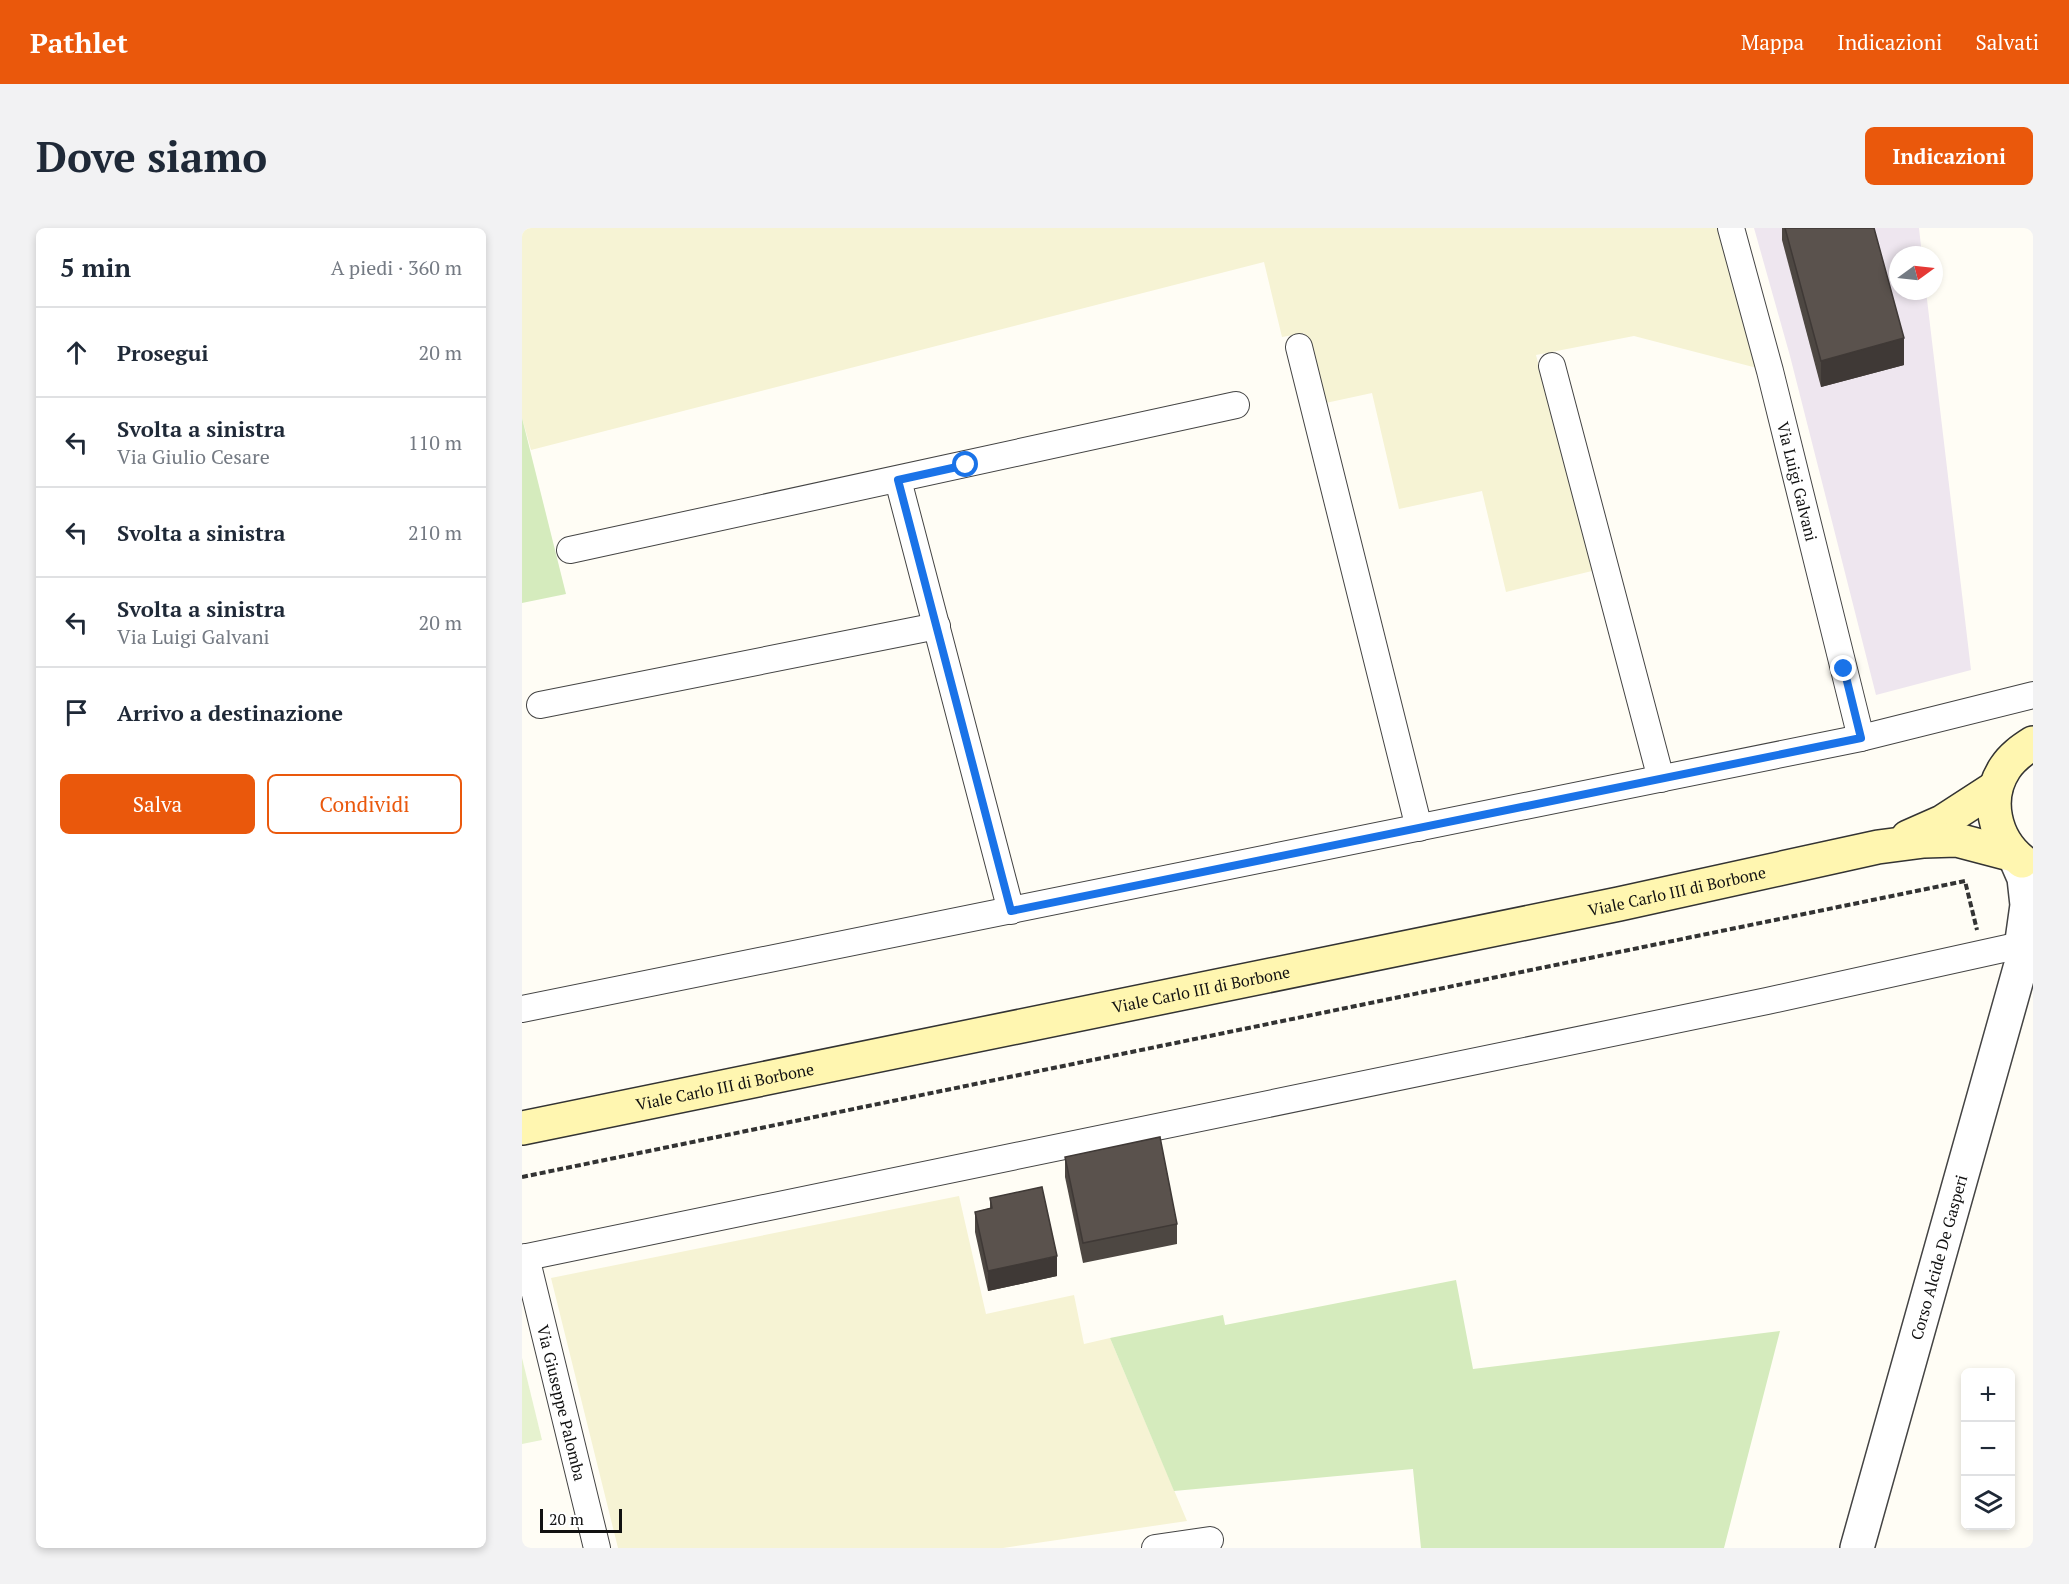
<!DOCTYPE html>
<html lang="it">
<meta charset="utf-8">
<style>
:root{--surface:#fff;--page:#f2f2f3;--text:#1f2937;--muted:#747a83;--line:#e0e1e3;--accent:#ea580c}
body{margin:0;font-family:"PT Serif",serif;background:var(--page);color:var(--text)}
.controls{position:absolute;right:18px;bottom:18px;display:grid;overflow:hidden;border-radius:9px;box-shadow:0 3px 9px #0003}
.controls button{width:54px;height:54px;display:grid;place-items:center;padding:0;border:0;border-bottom:2px solid var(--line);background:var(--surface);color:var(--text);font:30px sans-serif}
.compass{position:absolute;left:1367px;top:18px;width:54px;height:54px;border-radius:50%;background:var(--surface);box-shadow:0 3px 9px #0003;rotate:75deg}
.scale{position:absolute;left:18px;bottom:15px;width:82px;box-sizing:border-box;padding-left:6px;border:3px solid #111;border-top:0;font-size:16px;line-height:21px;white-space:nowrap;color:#111;-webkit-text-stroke:4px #fff;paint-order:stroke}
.stop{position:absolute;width:18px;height:18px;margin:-14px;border:4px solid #1a73e8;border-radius:50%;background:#fff}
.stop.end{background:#1a73e8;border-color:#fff;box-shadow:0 2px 6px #0008}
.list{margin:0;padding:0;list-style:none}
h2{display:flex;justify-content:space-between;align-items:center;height:78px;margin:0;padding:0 24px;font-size:26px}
h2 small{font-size:20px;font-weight:400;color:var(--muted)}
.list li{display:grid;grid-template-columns:39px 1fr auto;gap:18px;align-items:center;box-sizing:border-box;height:90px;padding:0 24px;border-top:2px solid var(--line)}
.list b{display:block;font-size:22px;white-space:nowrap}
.list p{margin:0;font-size:20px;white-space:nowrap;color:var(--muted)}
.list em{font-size:20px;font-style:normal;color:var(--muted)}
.actions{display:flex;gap:12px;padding:18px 24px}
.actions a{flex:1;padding:14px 0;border:2px solid var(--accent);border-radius:9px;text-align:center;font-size:21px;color:var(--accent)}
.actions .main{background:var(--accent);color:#fff}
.icon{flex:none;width:33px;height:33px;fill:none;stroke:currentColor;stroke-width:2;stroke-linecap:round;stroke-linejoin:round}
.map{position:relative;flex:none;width:1511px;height:1320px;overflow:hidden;border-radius:9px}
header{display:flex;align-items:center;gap:36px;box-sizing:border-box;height:84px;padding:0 30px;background:var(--accent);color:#fff}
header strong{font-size:28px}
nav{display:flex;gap:33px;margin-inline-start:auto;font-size:21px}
.intro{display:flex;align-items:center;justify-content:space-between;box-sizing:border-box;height:144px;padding:0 36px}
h1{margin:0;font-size:42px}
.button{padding:15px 27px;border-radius:9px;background:var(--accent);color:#fff;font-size:21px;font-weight:700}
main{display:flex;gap:36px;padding:0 36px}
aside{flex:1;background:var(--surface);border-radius:9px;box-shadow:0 3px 9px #0003}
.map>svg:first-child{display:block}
.industrial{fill:#eee6ef}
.farmland{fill:#f6f3d4}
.green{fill:#d5ebbd}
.pitch{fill:#e6f2cf}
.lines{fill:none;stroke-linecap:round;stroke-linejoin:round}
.minor-casing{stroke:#444;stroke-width:28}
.tertiary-casing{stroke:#444;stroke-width:36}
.secondary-casing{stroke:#333;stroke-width:36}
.path{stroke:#333;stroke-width:4;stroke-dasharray:6 3;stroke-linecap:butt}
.minor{stroke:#fff;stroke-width:26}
.tertiary{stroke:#fff;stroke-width:33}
.secondary{stroke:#fff6b0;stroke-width:33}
.wall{fill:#4d4742}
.shaded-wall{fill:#3f3936}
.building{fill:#5a524d;stroke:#3f3936;stroke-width:1.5}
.route{stroke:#1a73e8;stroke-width:8}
.labels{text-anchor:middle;stroke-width:6;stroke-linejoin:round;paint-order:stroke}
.street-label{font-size:16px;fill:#111;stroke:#fff}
</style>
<header>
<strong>Pathlet</strong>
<nav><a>Mappa</a><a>Indicazioni</a><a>Salvati</a></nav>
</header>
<div class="intro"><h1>Dove siamo</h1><a class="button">Indicazioni</a></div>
<main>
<aside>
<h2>5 min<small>A piedi · 360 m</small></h2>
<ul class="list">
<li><svg class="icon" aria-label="ahead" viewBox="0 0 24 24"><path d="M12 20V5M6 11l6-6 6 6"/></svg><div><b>Prosegui</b></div><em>20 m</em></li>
<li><svg class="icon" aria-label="left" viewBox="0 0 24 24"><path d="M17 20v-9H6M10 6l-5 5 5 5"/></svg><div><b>Svolta a sinistra</b><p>Via Giulio Cesare</p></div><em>110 m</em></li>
<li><svg class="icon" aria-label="left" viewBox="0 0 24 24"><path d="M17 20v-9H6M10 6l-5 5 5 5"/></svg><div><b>Svolta a sinistra</b></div><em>210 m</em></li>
<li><svg class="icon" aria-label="left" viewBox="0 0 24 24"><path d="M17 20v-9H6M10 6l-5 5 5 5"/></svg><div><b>Svolta a sinistra</b><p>Via Luigi Galvani</p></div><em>20 m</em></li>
<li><svg class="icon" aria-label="arrive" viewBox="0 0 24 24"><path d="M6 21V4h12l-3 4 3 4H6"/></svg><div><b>Arrivo a destinazione</b></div></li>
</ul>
<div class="actions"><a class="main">Salva</a><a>Condividi</a></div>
</aside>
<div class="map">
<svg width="1511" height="1320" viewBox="0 0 1511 1320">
<rect width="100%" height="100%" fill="#fffdf5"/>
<polygon class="industrial" points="1232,0 1397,0 1400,27 1376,27 1376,63 1404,63 1449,442 1354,467 1268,128"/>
<g class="farmland">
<polygon points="0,0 1195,0 1235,140 1112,108 1014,127 1070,343 984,364 960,263 877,281 850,165 799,176 782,105 760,109 742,34 9,222 0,190"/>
<polygon points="437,968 464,1086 552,1067 562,1116 588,1110 665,1293 481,1320 96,1320 29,1050"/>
</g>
<g class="green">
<polygon points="0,190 44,366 0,375"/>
<polygon points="934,1052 951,1141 1258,1103 1202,1320 899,1320 891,1241 652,1263 588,1110 701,1087 703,1097"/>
</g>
<polygon class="pitch" points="0,1130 20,1212 0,1216"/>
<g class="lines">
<g class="minor-casing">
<g id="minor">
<path id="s1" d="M1209,0L1248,143L1339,510"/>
<polyline points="777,119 897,600"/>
<polyline points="1030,138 1139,551"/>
<polyline points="376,252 489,683"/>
<polyline points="48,322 714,177"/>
<polyline points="18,477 415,398"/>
<polyline points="0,781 1339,510 1511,467"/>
<path id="s2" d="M4,1029L75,1320"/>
<polyline points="0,1030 1245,773 1508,715"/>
<polyline points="633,1320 688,1312"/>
</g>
</g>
<g class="tertiary-casing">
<g id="tertiary">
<polyline points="1492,627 1502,650 1505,677 1498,727"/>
<path id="s3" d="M1335,1320L1498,740L1511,705"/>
</g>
</g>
<g class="secondary-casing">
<g id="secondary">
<polyline points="1386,609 1420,594 1474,559"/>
<path d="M1500,633C1472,611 1463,570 1483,540C1490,529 1500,522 1511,515"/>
<path id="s4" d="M0,900L1097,676L1356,619L1402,613L1435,612L1492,627"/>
</g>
</g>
<polyline class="path" points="0,949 1443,653 1455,702"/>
<use href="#minor" class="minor"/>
<use href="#tertiary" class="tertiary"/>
<use href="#secondary" class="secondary"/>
</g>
<g class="wall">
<polygon points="1260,0 1352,0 1382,137 1299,159 1260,12"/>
<polygon points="543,929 655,996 655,1016 561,1035 543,949"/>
<polygon points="468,970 535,1048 466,1063 453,1004 453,984 468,980"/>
</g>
<g class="shaded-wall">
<polygon points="1382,110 1382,137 1299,159 1299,133"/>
<polygon points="535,1028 535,1048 466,1063 466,1043"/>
</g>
<g class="building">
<polygon points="1263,0 1352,0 1382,110 1299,133"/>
<polygon points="638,909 655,996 561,1015 543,929"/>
<polygon points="520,959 535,1028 466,1043 453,984 470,980 468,970"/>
</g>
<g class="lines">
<polyline class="route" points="444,237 376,252 489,683 1339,510 1322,441"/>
</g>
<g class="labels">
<g class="street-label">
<text dy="6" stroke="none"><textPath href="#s1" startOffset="262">Via Luigi Galvani</textPath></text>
<text dy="6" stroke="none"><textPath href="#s4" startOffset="1179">Viale Carlo III di Borbone</textPath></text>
<text dy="6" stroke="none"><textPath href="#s4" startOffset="693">Viale Carlo III di Borbone</textPath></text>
<text dy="6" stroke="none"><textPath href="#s4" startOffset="207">Viale Carlo III di Borbone</textPath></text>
<text dy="6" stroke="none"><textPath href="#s3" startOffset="302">Corso Alcide De Gasperi</textPath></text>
<text dy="6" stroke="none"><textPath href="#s2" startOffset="150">Via Giuseppe Palomba</textPath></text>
</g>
</g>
</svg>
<div class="controls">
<button>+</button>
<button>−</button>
<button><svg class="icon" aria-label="layers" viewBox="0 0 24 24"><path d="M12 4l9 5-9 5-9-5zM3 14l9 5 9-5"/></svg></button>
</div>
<svg class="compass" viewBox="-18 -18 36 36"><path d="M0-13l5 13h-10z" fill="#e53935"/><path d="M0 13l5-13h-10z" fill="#747a83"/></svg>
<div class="scale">20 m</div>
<div class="stop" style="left:444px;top:237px"></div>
<div class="stop end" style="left:1322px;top:441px"></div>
</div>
</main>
